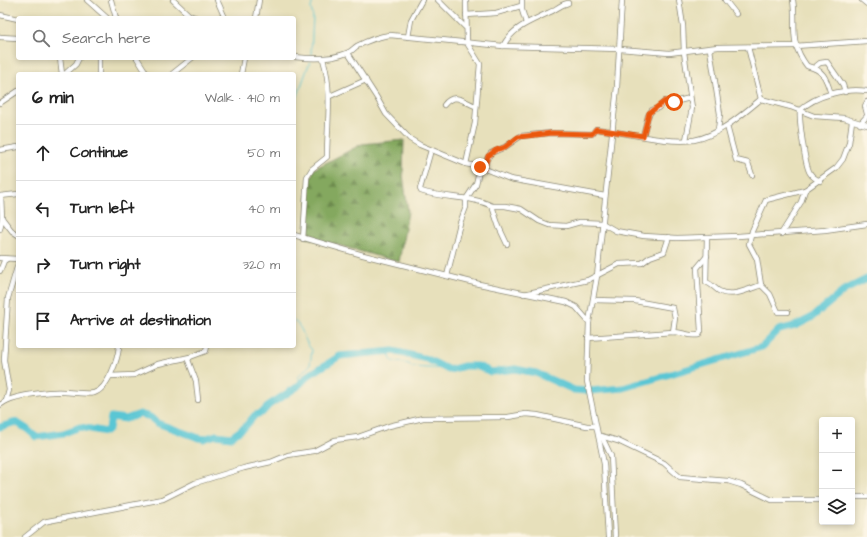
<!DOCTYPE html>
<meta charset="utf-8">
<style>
:root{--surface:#fff;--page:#f2f2f2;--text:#222;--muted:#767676;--line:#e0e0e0}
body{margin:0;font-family:"Architects Daughter",sans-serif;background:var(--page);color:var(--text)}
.controls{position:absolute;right:12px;bottom:12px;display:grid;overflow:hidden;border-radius:4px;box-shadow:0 2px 6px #0003}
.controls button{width:36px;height:36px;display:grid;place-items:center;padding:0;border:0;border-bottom:1px solid var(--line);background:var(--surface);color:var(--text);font:20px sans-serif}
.stop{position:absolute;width:12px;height:12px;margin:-9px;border:3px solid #ea580c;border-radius:50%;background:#fff}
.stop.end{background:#ea580c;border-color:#fff;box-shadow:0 1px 4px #0008}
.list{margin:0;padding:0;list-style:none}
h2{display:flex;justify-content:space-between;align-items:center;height:52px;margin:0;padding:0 16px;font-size:17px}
h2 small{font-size:13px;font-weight:400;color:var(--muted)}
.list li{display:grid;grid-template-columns:26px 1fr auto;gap:12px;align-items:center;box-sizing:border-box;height:56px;padding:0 16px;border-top:1px solid var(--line)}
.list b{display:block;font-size:15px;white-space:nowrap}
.list em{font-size:13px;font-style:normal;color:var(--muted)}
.icon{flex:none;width:22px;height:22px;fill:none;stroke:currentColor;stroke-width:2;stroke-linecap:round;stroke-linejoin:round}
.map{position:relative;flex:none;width:867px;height:537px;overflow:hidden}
.search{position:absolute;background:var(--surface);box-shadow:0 2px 6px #0003;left:16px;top:16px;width:280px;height:44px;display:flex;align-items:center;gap:10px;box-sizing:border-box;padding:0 14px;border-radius:4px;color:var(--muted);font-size:15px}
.panel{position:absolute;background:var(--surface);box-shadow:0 2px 6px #0003;left:16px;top:72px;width:280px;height:276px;border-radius:4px}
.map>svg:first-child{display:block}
.forest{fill:url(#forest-firs);stroke:#586a44}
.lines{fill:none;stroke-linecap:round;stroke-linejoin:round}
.stream{stroke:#5ac6d4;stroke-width:1}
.river{stroke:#5ac6d4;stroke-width:7}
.minor-casing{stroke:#898673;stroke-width:6}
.minor{stroke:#fff;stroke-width:4.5}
.route{stroke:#ea580c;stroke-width:5}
</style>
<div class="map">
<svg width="867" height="537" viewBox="0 0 867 537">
<defs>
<pattern id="forest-firs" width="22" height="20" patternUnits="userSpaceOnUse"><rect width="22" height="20" fill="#84a85e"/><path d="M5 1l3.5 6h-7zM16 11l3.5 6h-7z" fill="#6c894e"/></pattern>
</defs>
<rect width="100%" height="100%" fill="#fcf5e5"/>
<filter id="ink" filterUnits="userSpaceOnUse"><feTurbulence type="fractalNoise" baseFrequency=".025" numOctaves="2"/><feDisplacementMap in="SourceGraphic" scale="8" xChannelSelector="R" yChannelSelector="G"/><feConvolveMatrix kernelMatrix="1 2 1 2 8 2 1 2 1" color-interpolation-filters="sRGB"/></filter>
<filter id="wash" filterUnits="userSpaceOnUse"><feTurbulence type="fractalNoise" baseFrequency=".012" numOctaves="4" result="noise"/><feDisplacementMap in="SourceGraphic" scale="16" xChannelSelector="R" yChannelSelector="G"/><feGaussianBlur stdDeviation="0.9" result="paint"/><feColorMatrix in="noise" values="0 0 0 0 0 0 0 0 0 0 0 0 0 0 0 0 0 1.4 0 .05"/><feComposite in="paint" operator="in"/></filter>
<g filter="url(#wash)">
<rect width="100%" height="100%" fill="#e7e0bb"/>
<path class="forest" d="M404,140L403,175L408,212L399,262C368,254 338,244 307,238L308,187L314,169L362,144Z"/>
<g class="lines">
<g class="stream">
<polyline points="311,55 313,17 311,8 313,0"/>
<polyline points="294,106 310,61"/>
<path d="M294,321C304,327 303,341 312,350L310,365L298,377L301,383"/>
<polyline points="388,352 392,361 409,364 412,367 447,369"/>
</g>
<g class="river">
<polyline points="590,391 623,388 762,347 779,330 795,326 811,318 845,290 867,279"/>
<polyline points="0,427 16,422 27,429 36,437 64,433 80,427 106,432 109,429 111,417 126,419 140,414 150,417 157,423 199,438 204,439 216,435 231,437 245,427 255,415 262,413 269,405 297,387 309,375 340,356 393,351 427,359 449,370 464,366 478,366 491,372 515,369 536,373 574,390 586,391"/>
</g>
</g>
</g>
<g filter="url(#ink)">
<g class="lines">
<g class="minor-casing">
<g id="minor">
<polyline points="87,0 107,18"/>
<polyline points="111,0 116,18"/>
<polyline points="173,0 189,15 197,18"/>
<polyline points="217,0 225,18"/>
<polyline points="438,0 465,27"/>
<polyline points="522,0 522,10 526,23"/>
<polyline points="679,0 683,26 684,52 692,108 686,140"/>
<polyline points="725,0 736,14"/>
<path d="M793,0C797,28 788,41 807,66C824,70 826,78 831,94"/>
<polyline points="862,0 867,4"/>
<polyline points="0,15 18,19"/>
<polyline points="466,15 496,13 521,6"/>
<polyline points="256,18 259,0"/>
<polyline points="0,37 18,38"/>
<polyline points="408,37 411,20 422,0"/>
<path d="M503,46C513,27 530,22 548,13C556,10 559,5 568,3"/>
<polyline points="748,47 761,99"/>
<polyline points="710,49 720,114 718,130"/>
<polyline points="348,53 377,98 386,114 410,139 420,145 466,164 480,167 510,179 605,196"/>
<path d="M294,57C311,59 331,60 347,53C351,52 354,48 357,46C367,41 380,36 390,35L503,46L620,49L669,53L718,47L795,46L867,41"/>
<polyline points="60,58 62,74"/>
<polyline points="137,58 147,74"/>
<polyline points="815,67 820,63 827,62 843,85 845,92"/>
<polyline points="65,74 76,64 79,58"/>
<polyline points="99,74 99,58"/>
<polyline points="172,74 192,58"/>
<polyline points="241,74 244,58"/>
<polyline points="330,96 366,80"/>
<polyline points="761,99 791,107 814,116 844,118 867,125"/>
<polyline points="867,102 865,106 867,114"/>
<polyline points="0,103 18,91"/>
<path d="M444,105C454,92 463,101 475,106"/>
<polyline points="860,124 867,116"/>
<polyline points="727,126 736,160 748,163 752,175"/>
<polyline points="643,136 648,116 652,110 658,108 665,101 674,102 690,98"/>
<polyline points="0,150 18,147"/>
<path d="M431,150L420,189L421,191C444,199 470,195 492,206L499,227L507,244"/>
<polyline points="466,164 475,123 480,64 467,43 466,0"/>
<path d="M484,169L487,159L491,153L505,147L521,136L551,133L592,134L596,129C624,132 667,144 694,140C718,136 743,114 761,99"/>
<path d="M820,181C816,179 812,177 810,173C805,166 799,120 800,110C816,95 845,88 867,91"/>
<polyline points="0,196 18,194"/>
<polyline points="492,206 505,206 521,209 539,221 549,225 566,226 580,222 602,223 616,231 644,236 677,238 738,236 825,230 867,224"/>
<polyline points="2,218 12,231 18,235"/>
<polyline points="0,229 2,218 1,196"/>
<polyline points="781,234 801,202 805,190 836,168 843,159 849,143 852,121"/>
<polyline points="294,235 363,255 479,284 566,302 576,307 589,322"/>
<path d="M707,237L706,282C712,284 714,288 719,291C731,298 749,289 761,285L757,259L749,244L752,231L766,200L805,190"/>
<path d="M303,239L307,177L312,169L327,157C327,123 333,92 323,59"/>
<polyline points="0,258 18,259"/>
<polyline points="0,271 4,261 7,259"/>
<polyline points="447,276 460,223 466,207 466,199 476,184 480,167"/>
<polyline points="761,285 770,294 778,312 788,312"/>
<polyline points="524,294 588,280 619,264 642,263 650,257 664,252 669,237"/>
<polyline points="593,300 635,301 673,308 675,318 673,332"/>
<path d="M588,338L673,332C684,332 689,337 699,335L701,331L697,268L707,256"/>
<polyline points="110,376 134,375 158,364 190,357"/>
<polyline points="198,400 196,381 188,360 190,357 206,351 207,346"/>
<path d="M6,401C18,395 51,391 64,392C73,392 85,395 94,393C108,389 118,359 119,346"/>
<polyline points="0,405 6,401 9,390 4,360 8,298 18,264"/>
<polyline points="601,436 618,441 664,463 680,477 728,481 741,485 772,500 822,500"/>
<polyline points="602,437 611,456 615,537"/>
<polyline points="852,497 867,497"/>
<polyline points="25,537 44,522 48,521 163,499 195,483 244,468 271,462 288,455 314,451 335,440 358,437 389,426 423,418 508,417 526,414 537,415 587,426 595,426"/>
<polyline points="608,537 604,464 587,381 589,322 597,276 617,87 622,0"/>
</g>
</g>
<use href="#minor" class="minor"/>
</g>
</g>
<g class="lines" filter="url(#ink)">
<polyline class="route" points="480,167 484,169 488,156 496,150 505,147 518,137 552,133 592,134 596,129 643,136 649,113 665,101 674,102"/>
</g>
</svg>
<div class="controls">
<button>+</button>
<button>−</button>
<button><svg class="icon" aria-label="layers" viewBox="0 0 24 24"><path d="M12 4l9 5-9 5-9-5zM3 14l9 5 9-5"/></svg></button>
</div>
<div class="stop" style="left:674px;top:102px"></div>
<div class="stop end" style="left:480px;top:167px"></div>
<div class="search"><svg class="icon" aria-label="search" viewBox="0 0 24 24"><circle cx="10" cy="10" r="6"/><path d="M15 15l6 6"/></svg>Search here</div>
<section class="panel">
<h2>6 min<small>Walk · 410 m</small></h2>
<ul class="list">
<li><svg class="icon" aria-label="ahead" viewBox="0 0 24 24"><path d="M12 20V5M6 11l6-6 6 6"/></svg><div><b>Continue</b></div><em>50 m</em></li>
<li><svg class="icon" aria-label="left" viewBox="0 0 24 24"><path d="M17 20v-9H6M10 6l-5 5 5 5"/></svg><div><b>Turn left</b></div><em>40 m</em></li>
<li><svg class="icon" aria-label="right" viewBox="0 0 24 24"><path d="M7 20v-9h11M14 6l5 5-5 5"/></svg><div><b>Turn right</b></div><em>320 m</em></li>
<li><svg class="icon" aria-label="arrive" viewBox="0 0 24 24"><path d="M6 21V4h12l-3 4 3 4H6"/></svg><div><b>Arrive at destination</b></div></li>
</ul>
</section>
</div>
